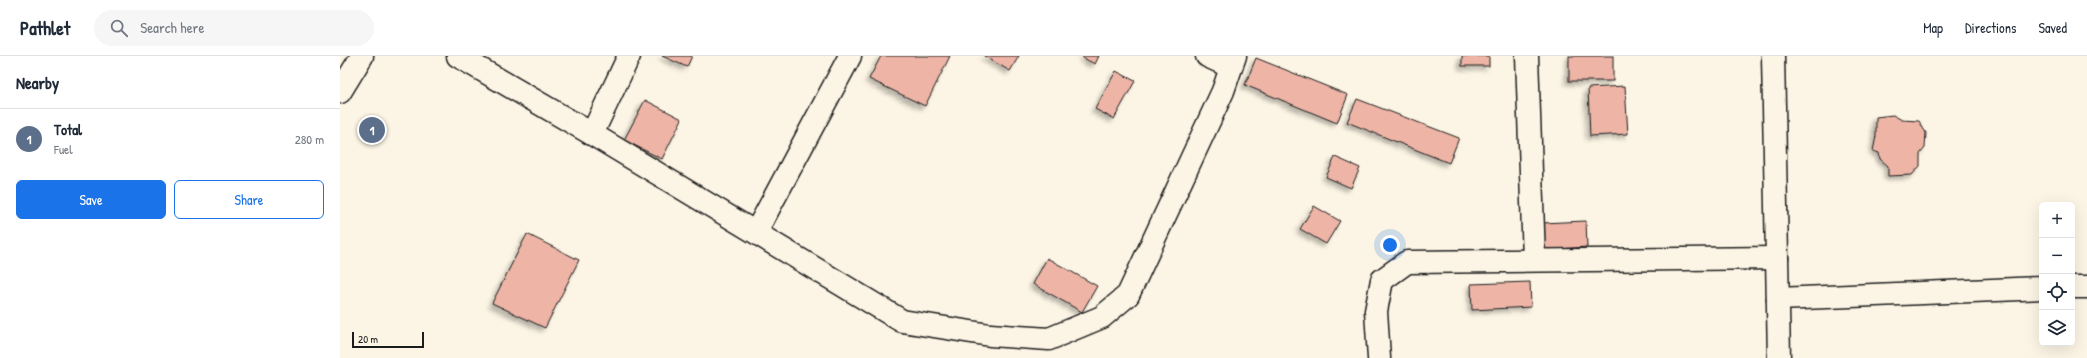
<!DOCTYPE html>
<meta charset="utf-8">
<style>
:root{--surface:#fff;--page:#f6f6f7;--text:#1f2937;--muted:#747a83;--line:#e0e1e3;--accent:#1a73e8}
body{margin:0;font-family:"Patrick Hand",sans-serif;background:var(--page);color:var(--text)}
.controls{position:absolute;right:12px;bottom:12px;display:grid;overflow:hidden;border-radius:6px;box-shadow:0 4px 16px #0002}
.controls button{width:36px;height:36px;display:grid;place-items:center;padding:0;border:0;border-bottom:1px solid var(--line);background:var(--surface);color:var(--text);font:20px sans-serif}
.scale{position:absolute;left:12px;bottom:10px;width:72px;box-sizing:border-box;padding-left:4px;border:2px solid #1c1c1c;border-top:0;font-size:11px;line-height:14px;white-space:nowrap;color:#1c1c1c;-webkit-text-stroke:3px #fcf5e5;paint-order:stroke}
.you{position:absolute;left:1050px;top:189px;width:14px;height:14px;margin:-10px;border:3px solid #fff;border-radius:50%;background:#1a73e8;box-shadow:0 0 0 6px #1a73e833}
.badge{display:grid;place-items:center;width:26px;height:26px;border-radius:50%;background:var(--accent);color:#fff;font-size:13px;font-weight:700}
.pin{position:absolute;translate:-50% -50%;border:2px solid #fff;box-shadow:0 1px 4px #0006}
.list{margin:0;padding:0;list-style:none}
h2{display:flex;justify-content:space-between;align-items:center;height:52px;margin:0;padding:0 16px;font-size:17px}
h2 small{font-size:13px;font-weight:400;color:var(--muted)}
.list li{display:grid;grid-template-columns:26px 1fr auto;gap:12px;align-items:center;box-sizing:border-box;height:60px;padding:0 16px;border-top:1px solid var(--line)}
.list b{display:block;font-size:15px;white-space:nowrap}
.list p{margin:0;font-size:13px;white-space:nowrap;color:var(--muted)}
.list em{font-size:13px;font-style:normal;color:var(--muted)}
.actions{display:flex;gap:8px;padding:12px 16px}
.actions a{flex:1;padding:9px 0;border:1px solid var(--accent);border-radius:6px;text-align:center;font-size:14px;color:var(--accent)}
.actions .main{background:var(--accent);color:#fff}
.icon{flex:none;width:22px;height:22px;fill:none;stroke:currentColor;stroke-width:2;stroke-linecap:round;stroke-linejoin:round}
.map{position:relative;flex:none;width:1747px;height:302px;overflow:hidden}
header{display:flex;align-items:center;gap:24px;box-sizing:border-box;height:56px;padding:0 20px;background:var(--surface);border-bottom:1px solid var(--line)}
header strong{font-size:19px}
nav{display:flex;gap:22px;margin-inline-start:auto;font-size:14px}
.search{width:280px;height:36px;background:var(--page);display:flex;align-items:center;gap:10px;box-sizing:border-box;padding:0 14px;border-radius:22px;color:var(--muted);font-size:15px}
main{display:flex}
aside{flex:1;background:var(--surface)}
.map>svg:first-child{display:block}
.building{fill:#eeb5a7;stroke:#1c1c1c;filter:url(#shadow)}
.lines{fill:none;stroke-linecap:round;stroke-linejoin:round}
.minor-casing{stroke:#1c1c1c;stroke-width:25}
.primary-casing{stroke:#1c1c1c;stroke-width:25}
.minor{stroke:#fcf5e5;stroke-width:22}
.primary{stroke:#fcf5e5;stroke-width:22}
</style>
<header>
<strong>Pathlet</strong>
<div class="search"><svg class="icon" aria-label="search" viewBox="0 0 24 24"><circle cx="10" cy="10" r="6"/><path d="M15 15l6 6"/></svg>Search here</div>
<nav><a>Map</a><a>Directions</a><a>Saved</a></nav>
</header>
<main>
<aside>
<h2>Nearby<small></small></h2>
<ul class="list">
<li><span class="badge" style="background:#5c6f8a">1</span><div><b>Total</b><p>Fuel</p></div><em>280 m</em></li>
</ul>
<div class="actions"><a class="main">Save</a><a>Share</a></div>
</aside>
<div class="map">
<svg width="1747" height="302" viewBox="0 0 1747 302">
<defs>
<filter id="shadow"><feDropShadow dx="-3.5" dy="3.5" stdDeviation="2" flood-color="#0004"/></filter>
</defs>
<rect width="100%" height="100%" fill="#fcf5e5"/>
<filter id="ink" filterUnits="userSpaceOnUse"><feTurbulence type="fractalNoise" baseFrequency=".025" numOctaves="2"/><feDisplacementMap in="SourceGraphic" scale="8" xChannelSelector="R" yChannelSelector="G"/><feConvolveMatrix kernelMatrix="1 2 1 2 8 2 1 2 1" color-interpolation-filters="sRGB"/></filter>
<g filter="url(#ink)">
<g class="building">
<polygon points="322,0 352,0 347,11"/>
<polygon points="541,0 610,0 585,50 529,23"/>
<polygon points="644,0 679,0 670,15"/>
<polygon points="743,0 759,0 755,8 743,2"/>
<rect x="1122" y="0" width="27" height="10"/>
<rect x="1229" y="0" width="44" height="25"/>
<polygon points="916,2 1008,39 997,67 905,29"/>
<polygon points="776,15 795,25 774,63 755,53"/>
<polygon points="1285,30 1288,78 1250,80 1248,32"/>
<polygon points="1017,43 1119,82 1109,107 1007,66"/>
<polygon points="305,44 342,63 322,103 284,84"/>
<polygon points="1553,59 1562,64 1579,65 1586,77 1585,92 1580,98 1580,110 1572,119 1548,120 1548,110 1540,103 1539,97 1533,95 1536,80 1536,61"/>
<polygon points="995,101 1020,112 1011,132 986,121"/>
<polygon points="974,150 1000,165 986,188 960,173"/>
<polygon points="1246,165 1247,191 1203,194 1202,167"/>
<polygon points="187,178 239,204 205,272 152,247"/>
<polygon points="707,202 757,230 742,256 693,228"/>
<polygon points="1190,226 1191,251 1132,254 1131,228"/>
</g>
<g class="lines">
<g class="minor-casing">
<g id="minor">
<polyline points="118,0 252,78 562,265 650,279 709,283 762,261 788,239 883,35 895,0"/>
<polyline points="867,0 891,11"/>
<polyline points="1187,0 1194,204"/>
<polyline points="1433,0 1439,302"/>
<polyline points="252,78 289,0"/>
<polyline points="416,176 510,0"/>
<polyline points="1732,231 1747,231"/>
<polyline points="1438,243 1702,232"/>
<polyline points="1039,302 1036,255 1042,224 1067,206 1437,202"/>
</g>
</g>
<g class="primary-casing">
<polyline id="primary" points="0,36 22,0"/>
</g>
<use href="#minor" class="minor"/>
<use href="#primary" class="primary"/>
</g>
</g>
</svg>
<div class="controls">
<button>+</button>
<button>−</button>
<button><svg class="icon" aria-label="locate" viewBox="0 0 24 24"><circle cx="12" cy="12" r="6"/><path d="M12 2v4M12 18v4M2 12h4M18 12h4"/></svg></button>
<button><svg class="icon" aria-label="layers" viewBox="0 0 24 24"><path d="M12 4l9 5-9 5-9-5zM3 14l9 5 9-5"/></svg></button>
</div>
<div class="scale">20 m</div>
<div class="you"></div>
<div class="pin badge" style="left:32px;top:74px;background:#5c6f8a">1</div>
</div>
</main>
